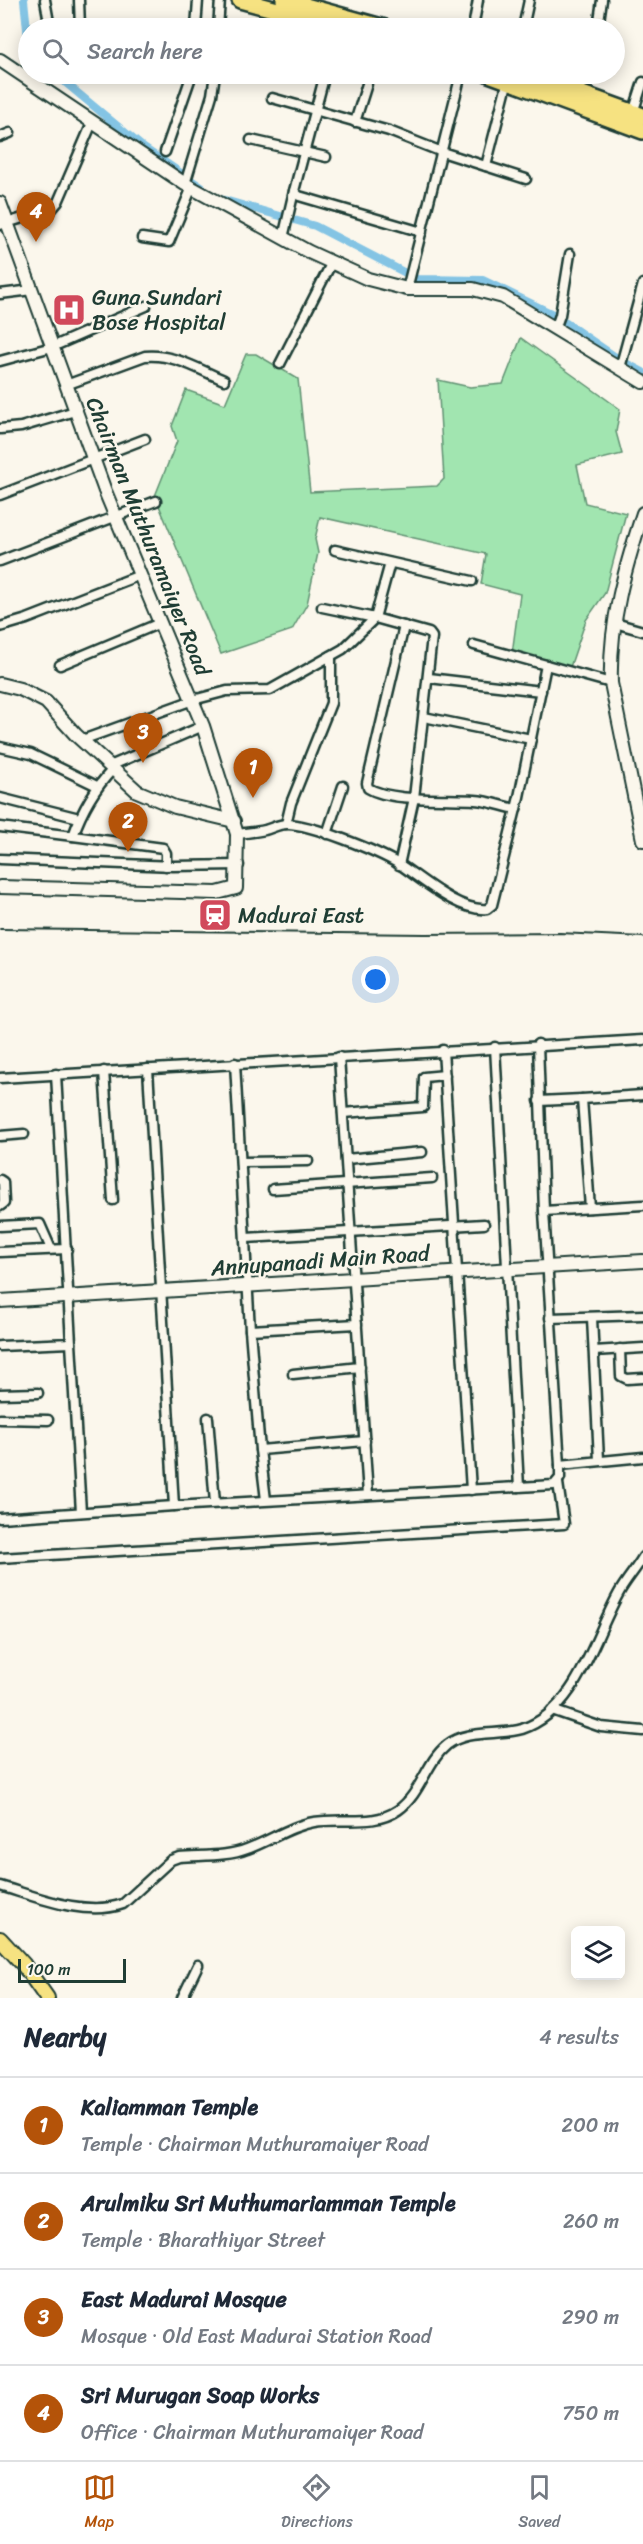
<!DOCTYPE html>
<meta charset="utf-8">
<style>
:root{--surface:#fff;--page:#f6f6f7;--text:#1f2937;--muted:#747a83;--line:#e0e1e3;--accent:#b45309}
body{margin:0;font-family:Sriracha,sans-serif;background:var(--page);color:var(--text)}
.controls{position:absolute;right:18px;bottom:18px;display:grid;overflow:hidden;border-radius:9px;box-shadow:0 3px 15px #0003}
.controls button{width:54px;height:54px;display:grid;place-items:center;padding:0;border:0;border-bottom:2px solid var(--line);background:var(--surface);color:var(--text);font:30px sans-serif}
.scale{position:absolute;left:18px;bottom:15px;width:108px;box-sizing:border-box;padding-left:6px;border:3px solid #1f3d34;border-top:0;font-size:16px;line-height:21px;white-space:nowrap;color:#1f3d34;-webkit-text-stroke:4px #fbf7ec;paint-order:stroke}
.you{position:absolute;left:376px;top:980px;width:21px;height:21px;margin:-15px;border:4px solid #fff;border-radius:50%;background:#1a73e8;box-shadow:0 0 0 9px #1a73e833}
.badge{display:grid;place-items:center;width:39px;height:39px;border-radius:50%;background:var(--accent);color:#fff;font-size:20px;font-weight:700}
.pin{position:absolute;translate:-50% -50px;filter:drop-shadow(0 2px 3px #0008)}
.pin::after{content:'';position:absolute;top:32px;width:21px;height:18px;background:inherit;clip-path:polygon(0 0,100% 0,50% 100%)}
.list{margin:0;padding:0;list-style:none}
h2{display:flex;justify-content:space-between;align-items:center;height:78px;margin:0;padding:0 24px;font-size:26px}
h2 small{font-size:20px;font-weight:400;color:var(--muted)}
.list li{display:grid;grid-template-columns:39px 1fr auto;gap:18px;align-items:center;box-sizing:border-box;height:96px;padding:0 24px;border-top:2px solid var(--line)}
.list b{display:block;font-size:22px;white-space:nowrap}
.list p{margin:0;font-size:20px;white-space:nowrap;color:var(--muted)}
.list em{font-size:20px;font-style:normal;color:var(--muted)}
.icon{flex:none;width:33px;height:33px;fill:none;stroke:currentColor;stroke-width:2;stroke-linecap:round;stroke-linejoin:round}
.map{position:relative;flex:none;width:643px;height:1998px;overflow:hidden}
.search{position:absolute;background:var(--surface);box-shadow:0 3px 15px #0003;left:18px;right:18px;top:18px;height:66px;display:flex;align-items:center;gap:15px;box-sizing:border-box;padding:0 21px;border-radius:33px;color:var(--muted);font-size:22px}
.sheet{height:462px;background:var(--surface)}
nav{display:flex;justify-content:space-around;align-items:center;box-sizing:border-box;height:84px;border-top:2px solid var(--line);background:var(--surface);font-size:16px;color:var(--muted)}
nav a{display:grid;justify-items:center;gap:3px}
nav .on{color:var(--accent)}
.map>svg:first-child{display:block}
.green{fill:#a1e5b0;stroke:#609172;stroke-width:1.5}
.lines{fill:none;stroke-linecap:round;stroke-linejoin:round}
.canal{stroke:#84c4e4;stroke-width:8}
.street-casing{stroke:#1f3d34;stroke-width:13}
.secondary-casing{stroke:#1f3d34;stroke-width:16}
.primary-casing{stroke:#1f3d34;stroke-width:18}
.highway-casing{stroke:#1f3d34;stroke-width:20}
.street{stroke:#fbf7ec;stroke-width:8}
.secondary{stroke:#fbf7ec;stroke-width:12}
.primary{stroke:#f6e281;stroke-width:14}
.highway{stroke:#f6e281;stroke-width:15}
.rail{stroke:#1f3d34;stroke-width:2}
.labels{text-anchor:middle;stroke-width:5;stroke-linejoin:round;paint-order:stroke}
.poi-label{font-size:22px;fill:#1f3d34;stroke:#fbf7ec;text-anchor:start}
.street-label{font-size:22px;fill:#1f3d34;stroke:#fbf7ec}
</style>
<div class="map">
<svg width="643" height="1998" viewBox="0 0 643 1998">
<rect width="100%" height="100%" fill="#fbf7ec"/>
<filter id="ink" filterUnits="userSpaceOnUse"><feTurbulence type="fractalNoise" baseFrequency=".0167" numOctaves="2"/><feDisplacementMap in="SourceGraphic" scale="12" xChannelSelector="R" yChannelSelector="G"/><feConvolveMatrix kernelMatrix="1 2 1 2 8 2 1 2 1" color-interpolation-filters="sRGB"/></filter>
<g filter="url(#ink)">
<polygon class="green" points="521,338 620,409 616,432 622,454 577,465 585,503 626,513 605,593 586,620 569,670 512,654 520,594 481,584 486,554 320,517 315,539 318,553 307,604 292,630 221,654 155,496 177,441 172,426 186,390 225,404 246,354 256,354 298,379 310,492 437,486 444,479 438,380 470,387 503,384"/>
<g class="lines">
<g class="canal">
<polyline points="24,0 28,39"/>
<polyline points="55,74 144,148 203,188"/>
<polyline points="221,199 315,226 417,279 483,280 553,314 620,360 643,372"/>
</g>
<g class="street-casing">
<g id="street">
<polyline points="45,0 50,28"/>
<polyline points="79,0 80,28"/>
<polyline points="196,28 198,0"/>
<polyline points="218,28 220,0"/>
<polyline points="473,28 478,0"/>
<polyline points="523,28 529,0"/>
<polyline points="598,28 602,0"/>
<polyline points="325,74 294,191 299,196 422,232"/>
<polyline points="578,92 585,74"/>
<polyline points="272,98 389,131 442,152 526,179"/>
<polyline points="633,113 643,82"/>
<polyline points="355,122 367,84"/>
<polyline points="0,137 10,133"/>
<polyline points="251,140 326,157"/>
<polyline points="165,152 192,74"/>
<polyline points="486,166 508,80"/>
<polyline points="185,184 212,95 215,74"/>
<polyline points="0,225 52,209 58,202 92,123"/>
<polyline points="142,238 169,242 192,187"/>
<polyline points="283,238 294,191"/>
<polyline points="407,289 461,74"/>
<polyline points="0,294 32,290"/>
<polyline points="555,329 560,315 570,254"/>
<polyline points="0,361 52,347 146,306"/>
<polyline points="280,364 332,262"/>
<polyline points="620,368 643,284"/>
<path d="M66,385L145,356C173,353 200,370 224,380"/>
<polyline points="0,429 21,427 75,411"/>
<polyline points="0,495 145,439"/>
<polyline points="335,550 472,581"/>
<polyline points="0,561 156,501"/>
<polyline points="322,607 375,618 429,633 432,637 414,798 399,865"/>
<polyline points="615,623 643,631"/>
<path d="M404,626L367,783L368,788C391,802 447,798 475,800C489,801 502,806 516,809"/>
<polyline points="0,627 27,619 140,575"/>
<polyline points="474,645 611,683"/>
<polyline points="60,665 160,623"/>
<polyline points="429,678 541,691"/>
<polyline points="424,717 531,739"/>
<polyline points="82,740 193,700 227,691 270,690 343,649 375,618 390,563"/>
<polyline points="0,747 31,754 97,786"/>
<polyline points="110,766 203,726"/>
<polyline points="0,798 79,818"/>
<polyline points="286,824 291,803 331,703 331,656"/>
<path d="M0,827L73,836C82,810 94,789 113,769"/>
<path d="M237,834C246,833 256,832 265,830C272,828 279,824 287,824C311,824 377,851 399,864C422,879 459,912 487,909L492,905L519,797L546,665"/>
<polyline points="327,834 343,786"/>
<polyline points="73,836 163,848 166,853 166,866"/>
<polyline points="0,859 173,866 239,865"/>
<polyline points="538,1044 544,1211 560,1465"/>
<polyline points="495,1047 519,1487"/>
<polyline points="443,1050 471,1490"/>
<polyline points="339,1057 368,1495"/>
<polyline points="235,1063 250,1330 260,1450 365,1441"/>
<polyline points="148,1069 174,1506 554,1485 560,1478 560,1465 643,1457"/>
<polyline points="104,1071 113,1200"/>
<polyline points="0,1078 643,1040"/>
<polyline points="539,1101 582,1099"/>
<polyline points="343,1113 423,1107 424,1077 445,1075"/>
<polyline points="0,1136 24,1134"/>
<polyline points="346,1159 422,1152"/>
<polyline points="242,1162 308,1161"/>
<polyline points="0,1180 3,1182 4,1203 0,1206"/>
<polyline points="273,1189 432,1178"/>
<polyline points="590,1208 582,1099 643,1095"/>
<polyline points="544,1211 643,1205"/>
<polyline points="0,1226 40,1224 51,1249"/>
<polyline points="246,1238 484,1224"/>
<polyline points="0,1252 67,1249"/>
<polyline points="550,1318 643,1315"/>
<polyline points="592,1318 599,1460"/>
<polyline points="250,1330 357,1324"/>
<polyline points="71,1343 81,1512"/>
<polyline points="0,1346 71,1343 56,1074"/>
<polyline points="620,1349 621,1376 627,1379 643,1378"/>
<polyline points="594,1351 643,1348"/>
<polyline points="293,1374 360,1367"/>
<polyline points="0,1394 38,1393"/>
<polyline points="208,1418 215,1503"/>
<polyline points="0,1419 48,1420"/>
<polyline points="260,1450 266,1500"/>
<polyline points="0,1518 174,1506"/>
<polyline points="0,1558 564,1524 558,1483"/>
<polyline points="552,1710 601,1727 643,1731"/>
<path d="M0,1886C37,1897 85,1917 123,1904L171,1860L179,1857C201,1855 227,1857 247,1849C270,1841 290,1826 314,1822C343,1817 373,1827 398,1810C421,1794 426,1762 447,1745C467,1729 499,1736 522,1729C578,1710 594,1636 620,1591C627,1579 636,1569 643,1557"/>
<polyline points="182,1998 198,1965"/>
</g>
</g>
<g class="secondary-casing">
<g id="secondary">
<polyline points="0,60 185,184 309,252 368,279 407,289 473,289 503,297 643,382"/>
<polyline points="0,203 105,491 203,726 237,834 236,888 217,893 0,887"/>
<path d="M643,513C625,568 609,623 611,683L643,840"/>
<polyline points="0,684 20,689 46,702 76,735 137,791 175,807 234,821"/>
<polyline points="0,1301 643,1261"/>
</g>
</g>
<g class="primary-casing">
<polyline id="primary" points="0,1939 23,1964 47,1998"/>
</g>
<g class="highway-casing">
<g id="highway">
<polyline points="240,0 344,28"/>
<polyline points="284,0 385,28"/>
<polyline points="489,74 643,131"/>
<polyline points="527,74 643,116"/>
</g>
</g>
<use href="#street" class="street"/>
<use href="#secondary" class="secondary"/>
<use href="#primary" class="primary"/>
<use href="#highway" class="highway"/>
<polyline class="rail" points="0,929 425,934 560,933 643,937"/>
</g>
</g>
<defs>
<g id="hospital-square" transform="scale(1.725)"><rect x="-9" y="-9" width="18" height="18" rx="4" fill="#d1495b" stroke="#fbf7ec"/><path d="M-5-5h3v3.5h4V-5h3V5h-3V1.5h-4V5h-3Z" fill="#fff"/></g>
<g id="station-square" transform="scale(1.725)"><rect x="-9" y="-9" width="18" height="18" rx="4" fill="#d1495b" stroke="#fbf7ec"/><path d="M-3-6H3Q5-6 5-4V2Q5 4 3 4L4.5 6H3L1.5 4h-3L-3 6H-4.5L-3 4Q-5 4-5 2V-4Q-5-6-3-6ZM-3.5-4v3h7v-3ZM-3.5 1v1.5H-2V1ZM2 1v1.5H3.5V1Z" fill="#fff"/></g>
</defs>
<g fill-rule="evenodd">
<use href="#hospital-square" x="69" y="310"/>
<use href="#station-square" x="215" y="915"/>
</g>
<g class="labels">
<g class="poi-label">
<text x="92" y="305">Guna Sundari<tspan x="92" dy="25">Bose Hospital</tspan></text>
<text x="238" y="923">Madurai East</text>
</g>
<g class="street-label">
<text transform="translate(149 536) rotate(68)" y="8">Chairman Muthuramaiyer Road</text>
<text transform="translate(320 1260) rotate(-4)" y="8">Annupanadi Main Road</text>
</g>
</g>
</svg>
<div class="controls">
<button><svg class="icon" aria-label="layers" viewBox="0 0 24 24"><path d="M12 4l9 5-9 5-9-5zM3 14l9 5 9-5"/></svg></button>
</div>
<div class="scale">100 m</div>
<div class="you"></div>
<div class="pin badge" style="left:253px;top:798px">1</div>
<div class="pin badge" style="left:128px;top:852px">2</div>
<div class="pin badge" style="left:143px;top:763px">3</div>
<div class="pin badge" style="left:36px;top:242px">4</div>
<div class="search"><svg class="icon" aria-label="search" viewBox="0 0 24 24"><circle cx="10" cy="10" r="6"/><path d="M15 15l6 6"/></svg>Search here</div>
</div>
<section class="sheet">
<h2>Nearby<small>4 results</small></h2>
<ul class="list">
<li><span class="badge">1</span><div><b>Kaliamman Temple</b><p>Temple · Chairman Muthuramaiyer Road</p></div><em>200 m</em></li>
<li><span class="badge">2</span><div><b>Arulmiku Sri Muthumariamman Temple</b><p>Temple · Bharathiyar Street</p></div><em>260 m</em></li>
<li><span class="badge">3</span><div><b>East Madurai Mosque</b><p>Mosque · Old East Madurai Station Road</p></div><em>290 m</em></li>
<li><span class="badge">4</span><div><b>Sri Murugan Soap Works</b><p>Office · Chairman Muthuramaiyer Road</p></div><em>750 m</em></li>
</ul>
</section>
<nav>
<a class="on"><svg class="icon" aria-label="map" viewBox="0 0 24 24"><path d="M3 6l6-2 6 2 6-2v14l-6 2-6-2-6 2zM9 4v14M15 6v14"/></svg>Map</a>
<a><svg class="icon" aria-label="directions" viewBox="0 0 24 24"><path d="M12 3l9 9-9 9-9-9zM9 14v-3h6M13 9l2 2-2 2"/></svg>Directions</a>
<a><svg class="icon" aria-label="saved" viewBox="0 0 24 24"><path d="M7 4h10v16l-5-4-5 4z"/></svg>Saved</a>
</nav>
